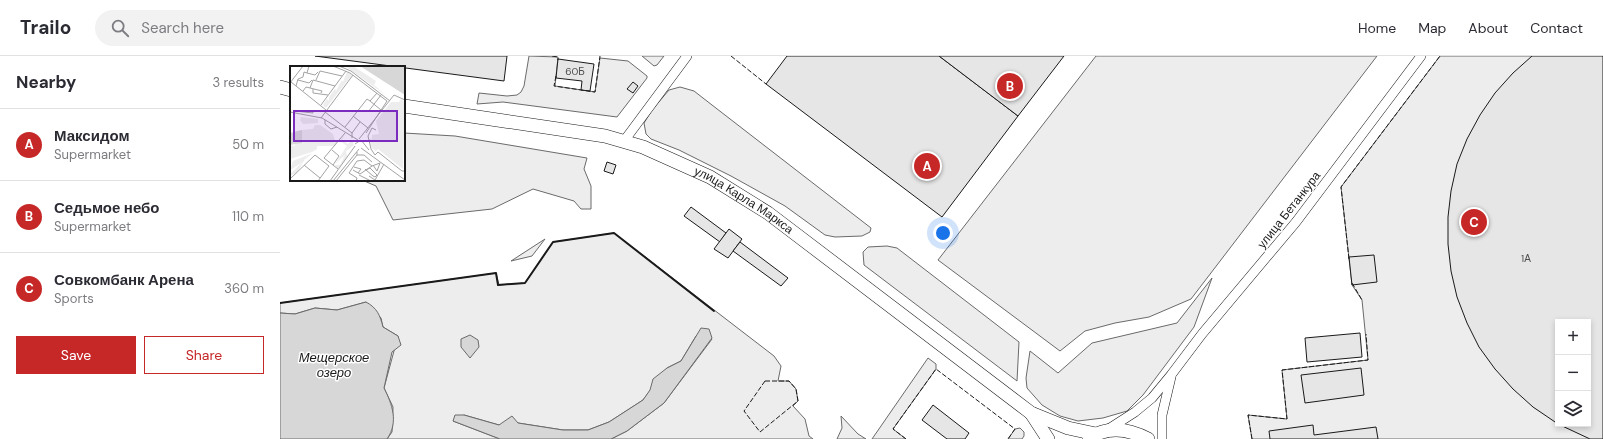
<!DOCTYPE html>
<meta charset="utf-8">
<style>
:root{--surface:#fff;--page:#f2f2f3;--text:#2b2b33;--muted:#7c7c81;--line:#e1e1e2;--accent:#c62828}
body{margin:0;font-family:"DM Sans",sans-serif;background:var(--page);color:var(--text)}
.controls{position:absolute;right:12px;bottom:12px;display:grid;overflow:hidden;border-radius:0px;box-shadow:0 2px 6px #0003}
.controls button{width:36px;height:36px;display:grid;place-items:center;padding:0;border:0;border-bottom:1px solid var(--line);background:var(--surface);color:var(--text);font:20px sans-serif}
.you{position:absolute;left:663px;top:177px;width:14px;height:14px;margin:-10px;border:3px solid #fff;border-radius:50%;background:#1a73e8;box-shadow:0 0 0 6px #1a73e833}
.badge{display:grid;place-items:center;width:26px;height:26px;border-radius:50%;background:var(--accent);color:#fff;font-size:13px;font-weight:700}
.pin{position:absolute;translate:-50% -50%;border:2px solid #fff;box-shadow:0 1px 4px #0006}
.list{margin:0;padding:0;list-style:none}
h2{display:flex;justify-content:space-between;align-items:center;height:52px;margin:0;padding:0 16px;font-size:17px}
h2 small{font-size:13px;font-weight:400;color:var(--muted)}
.list li{display:grid;grid-template-columns:26px 1fr auto;gap:12px;align-items:center;box-sizing:border-box;height:72px;padding:0 16px;border-top:1px solid var(--line)}
.list b{display:block;font-size:15px;white-space:nowrap}
.list p{margin:0;font-size:13px;white-space:nowrap;color:var(--muted)}
.list em{font-size:13px;font-style:normal;color:var(--muted)}
.actions{display:flex;gap:8px;padding:12px 16px}
.actions a{flex:1;padding:9px 0;border:1px solid var(--accent);border-radius:0px;text-align:center;font-size:14px;color:var(--accent)}
.actions .main{background:var(--accent);color:#fff}
.icon{flex:none;width:22px;height:22px;fill:none;stroke:currentColor;stroke-width:2;stroke-linecap:round;stroke-linejoin:round}
.map{position:relative;flex:none;width:1323px;height:383px;overflow:hidden}
header{display:flex;align-items:center;gap:24px;box-sizing:border-box;height:56px;padding:0 20px;background:var(--surface);border-bottom:1px solid var(--line)}
header strong{font-size:19px}
nav{display:flex;gap:22px;margin-inline-start:auto;font-size:14px}
.search{width:280px;height:36px;background:var(--page);display:flex;align-items:center;gap:10px;box-sizing:border-box;padding:0 14px;border-radius:22px;color:var(--muted);font-size:15px}
main{display:flex}
aside{flex:1;background:var(--surface)}
.map>svg:first-child{display:block}
.built{fill:#ededed;stroke:#6a6a6a;fill-rule:evenodd}
.water{fill:#d7d7d7;stroke:#6a6a6a}
.building{fill:#e6e6e6;stroke:#1a1a1a}
.lines{fill:none;stroke-linecap:round;stroke-linejoin:round}
.street-casing{stroke:#1a1a1a;stroke-width:10}
.secondary-casing{stroke:#1a1a1a;stroke-width:14}
.street{stroke:#fff;stroke-width:9}
.secondary{stroke:#fff;stroke-width:13}
.fence{stroke:#1a1a1a;stroke-width:1;stroke-dasharray:5 2;stroke-linecap:butt}
.wall{stroke:#1a1a1a;stroke-width:2}
.labels{text-anchor:middle;stroke-width:3;stroke-linejoin:round;paint-order:stroke}
.number-label{font-size:10px;fill:#4d4d4d}
.street-label{font-size:12px;fill:#1a1a1a;stroke:#fff}
.water-label{font-size:13px;font-style:italic;fill:#1a1a1a;stroke:#fff}
.inset-river{fill:none;stroke:#d7d7d7;stroke-width:2}
.inset-road{fill:none;stroke:#a3a3a3;stroke-width:1}
.view{fill:#7b2cbf;fill-opacity:0.15;stroke:#7b2cbf;stroke-width:2}
.inset-edge{fill:none;stroke:#1a1a1a;stroke-width:2}
</style>
<header>
<strong>Trailo</strong>
<div class="search"><svg class="icon" aria-label="search" viewBox="0 0 24 24"><circle cx="10" cy="10" r="6"/><path d="M15 15l6 6"/></svg>Search here</div>
<nav><a>Home</a><a>Map</a><a>About</a><a>Contact</a></nav>
</header>
<main>
<aside>
<h2>Nearby<small>3 results</small></h2>
<ul class="list">
<li><span class="badge">A</span><div><b>Максидом</b><p>Supermarket</p></div><em>50 m</em></li>
<li><span class="badge">B</span><div><b>Седьмое небо</b><p>Supermarket</p></div><em>110 m</em></li>
<li><span class="badge">C</span><div><b>Совкомбанк Арена</b><p>Sports</p></div><em>360 m</em></li>
</ul>
<div class="actions"><a class="main">Save</a><a>Share</a></div>
</aside>
<div class="map">
<svg width="1323" height="383" viewBox="0 0 1323 383">
<rect width="100%" height="100%" fill="#fff"/>
<g class="built">
<polygon points="249,0 278,1 275,30 315,36 320,2 348,5 367,20 367,22 337,61 223,46 197,48 199,37 227,40 237,39 241,36 244,30"/>
<polygon points="362,0 384,0 377,9 374,10"/>
<polygon points="816,0 1097,0 911,243 869,261 835,267 805,275 780,295 658,204"/>
<path d="M1160,0H1323V383H972L968,359L1007,363L1002,314L1088,304L1082,244L1072,229L1061,131ZM1278,266H1308V368H1278Z"/>
<polygon points="400,31 414,35 432,49 591,172 590,176 582,180 555,181 545,179 505,150 451,120 399,94 371,83 366,78 364,67 372,54 389,34"/>
<polygon points="124,77 175,80 307,102 304,113 311,130 311,153 301,153 294,145 253,133 212,153 113,164 96,130 82,124 124,124"/>
<polygon points="334,177 494,300 501,310 498,325 509,325 516,333 518,345 513,350 525,363 529,380 533,383 331,383 347,375 384,347 432,283 416,280 401,305 387,312 363,344 329,366 308,374 283,374 238,367 219,369 184,359 173,365 220,383 107,383 112,376 113,351 104,332 118,280 103,271 101,262 86,246 57,254 35,252 15,258 0,257 0,247 216,217 219,229 245,227 273,186"/>
<polygon points="265,183 252,200 231,205"/>
<polygon points="607,190 617,192 739,286 737,325 584,209 583,196 588,191"/>
<polygon points="932,222 914,271 863,339 847,355 823,362 798,365 780,360 762,349 747,332 746,322 750,295 778,317 812,287 897,267"/>
<polygon points="648,302 656,308 656,313 613,373 626,383 592,383"/>
<polygon points="561,360 578,378 586,383 557,383 562,372"/>
<polygon points="740,372 744,376 744,380 742,383 728,383 735,373"/>
</g>
<g class="water">
<path d="M86,246C97,252 100,259 103,271L118,280L121,289L112,296L104,332C112,348 119,366 107,383H0V257L15,258L35,252L57,254Z"/>
<polygon points="421,272 429,273 432,282 384,347 347,375 331,383 220,383 173,365 175,359 184,359 219,369 232,360 238,367 283,374 308,374 329,366 363,344 370,334 373,323 387,312 401,305"/>
<polygon points="190,279 198,284 199,291 190,302 181,291 181,283"/>
</g>
<g class="building">
<polygon points="35,0 227,0 224,25"/>
<polygon points="507,0 659,0 738,60 662,161 486,28"/>
<polygon points="659,0 784,0 738,60"/>
<polygon points="1252,0 1323,0 1323,383 1310,383 1278,368 1308,368 1308,266 1278,266 1278,368 1253,351 1233,333 1215,313 1199,291 1187,267 1177,241 1171,215 1168,188 1168,161 1171,135 1177,108 1187,83 1200,59 1215,37 1233,17"/>
<polygon points="278,3 314,8 310,35 301,34 302,25 276,22"/>
<polygon points="353,26 358,30 353,37 347,33"/>
<polygon points="327,106 336,109 333,118 324,115"/>
<polygon points="411,151 446,177 440,186 404,160"/>
<polygon points="449,173 462,183 448,202 434,193"/>
<polygon points="460,186 508,222 501,230 453,195"/>
<polygon points="1094,199 1097,226 1072,229 1069,201"/>
<polygon points="1080,277 1082,301 1027,306 1025,282"/>
<polygon points="1081,312 1084,339 1025,347 1021,319"/>
<polygon points="653,349 689,377 685,383 667,383 642,364"/>
<polygon points="1033,369 1034,379 1096,371 1098,383 990,383 989,375"/>
</g>
<g class="lines">
<g class="street-casing">
<g id="street">
<polyline points="344,85 407,0"/>
<polyline points="827,374 855,356 872,342 891,319 922,278 1016,166 1141,0"/>
<polyline points="882,383 882,359 891,321"/>
</g>
</g>
<g class="secondary-casing">
<g id="secondary">
<polyline points="0,31 11,34"/>
<path id="s1" d="M124,50L325,80L363,91L430,121L488,157L751,357L788,372L816,378"/>
<polyline points="751,357 768,383"/>
<path d="M809,382C828,370 849,373 868,383"/>
</g>
</g>
<use href="#street" class="street"/>
<use href="#secondary" class="secondary"/>
<g class="fence">
<polyline points="272,0 278,1 278,4"/>
<polyline points="451,0 486,28"/>
<polyline points="276,20 274,30 315,36 320,0"/>
<polyline points="1069,203 1061,131 1160,0"/>
<polyline points="1072,227 1082,244"/>
<polygon points="485,325 509,325 516,333 518,345 480,376 464,355"/>
<polyline points="626,383 613,373 656,313 735,373 728,383"/>
<polyline points="972,383 968,359 1007,363 1002,314 1088,304 1086,278"/>
</g>
<polyline class="wall" points="0,247 216,217 218,229 245,227 273,186 334,177 434,255"/>
</g>
<g class="labels">
<g class="number-label">
<text x="295" y="19">60Б</text>
<text x="1246" y="206">1А</text>
</g>
<g class="street-label">
<text dy="4" stroke="none"><textPath href="#s1" startOffset="357">улица Карла Маркса</textPath></text>
<text transform="translate(1009 154) rotate(-52)" y="4">улица Бетанкура</text>
</g>
<g class="water-label">
<text x="54" y="306">Мещерское<tspan x="54" dy="15">озеро</tspan></text>
</g>
</g>
<g transform="translate(10 10)">
<rect width="115" height="115" fill="#fff"/>
<path d="M55,0H63L86,15L84,19L97,30ZM57,6L62,9L36,42L33,39L37,33L39,35V31L45,23L46,25L52,14L53,16ZM111,33L115,36L113,103L88,83L86,85L82,82L79,73H82V69L89,68L86,55L101,36H109ZM11,51L28,53V57L13,58L10,54ZM25,59H30L43,68L45,75L49,74L45,80H27V83L22,86L0,93V79L4,80L12,71L11,64L0,65L23,63ZM55,68L52,74L58,78L62,74L64,79L56,85L57,91L49,102H47L45,99H50L55,89L45,98L57,80L50,75ZM23,87L15,93L7,107L2,109L0,108L13,96L0,104L3,95Z" fill="#ededed"/>
<path d="M70,0H115V29ZM12,64V77L0,79V67Z" fill="#d7d7d7"/>
<path class="inset-river" d="M97,0L115,10"/>
<path class="inset-road" d="M19,0L17,7L25,9L28,6M43,0L60,7L97,35L76,67M49,0L61,5L100,35M8,14L19,17L22,14M26,14L30,5L52,10M1,16L36,44M0,17L13,0M6,20L8,13L13,11L14,6L17,7M20,22L23,14L45,20M23,23V27L38,29M13,25L16,21L32,25L31,27M80,35L91,44M31,39L56,5M0,46L32,52L68,74M35,46L62,67M78,46L91,29M4,47L5,45L23,47V45M63,50L78,62M31,52L63,9M35,54V58L41,63L47,61M55,61L77,33L80,35L87,27M86,64L82,62L78,70L81,83L85,89L88,86L112,105H115M62,72V67L70,56M69,73L104,29L115,34M65,78L71,74L79,84M71,82L115,114M42,84L49,90L43,99M67,89H74L82,96M14,99L30,112M83,99L87,105L90,97M64,101L71,103L68,107M48,103L34,92L55,67M75,103L76,104L83,110L85,111L87,109L80,102L76,104M63,104L70,108L82,100M69,109L81,115M79,110L85,114L94,98M1,112L25,89L39,100L28,115M40,115L65,80M43,115L69,83M46,115L67,89V86M66,115L67,112L59,107L67,95L74,94L82,100L90,97"/>
<path class="view" d="M4,45H107V75H4Z"/>
<rect width="115" height="115" class="inset-edge"/>
</g>
</svg>
<div class="controls">
<button>+</button>
<button>−</button>
<button><svg class="icon" aria-label="layers" viewBox="0 0 24 24"><path d="M12 4l9 5-9 5-9-5zM3 14l9 5 9-5"/></svg></button>
</div>
<div class="you"></div>
<div class="pin badge" style="left:647px;top:110px">A</div>
<div class="pin badge" style="left:730px;top:30px">B</div>
<div class="pin badge" style="left:1194px;top:166px">C</div>
</div>
</main>
